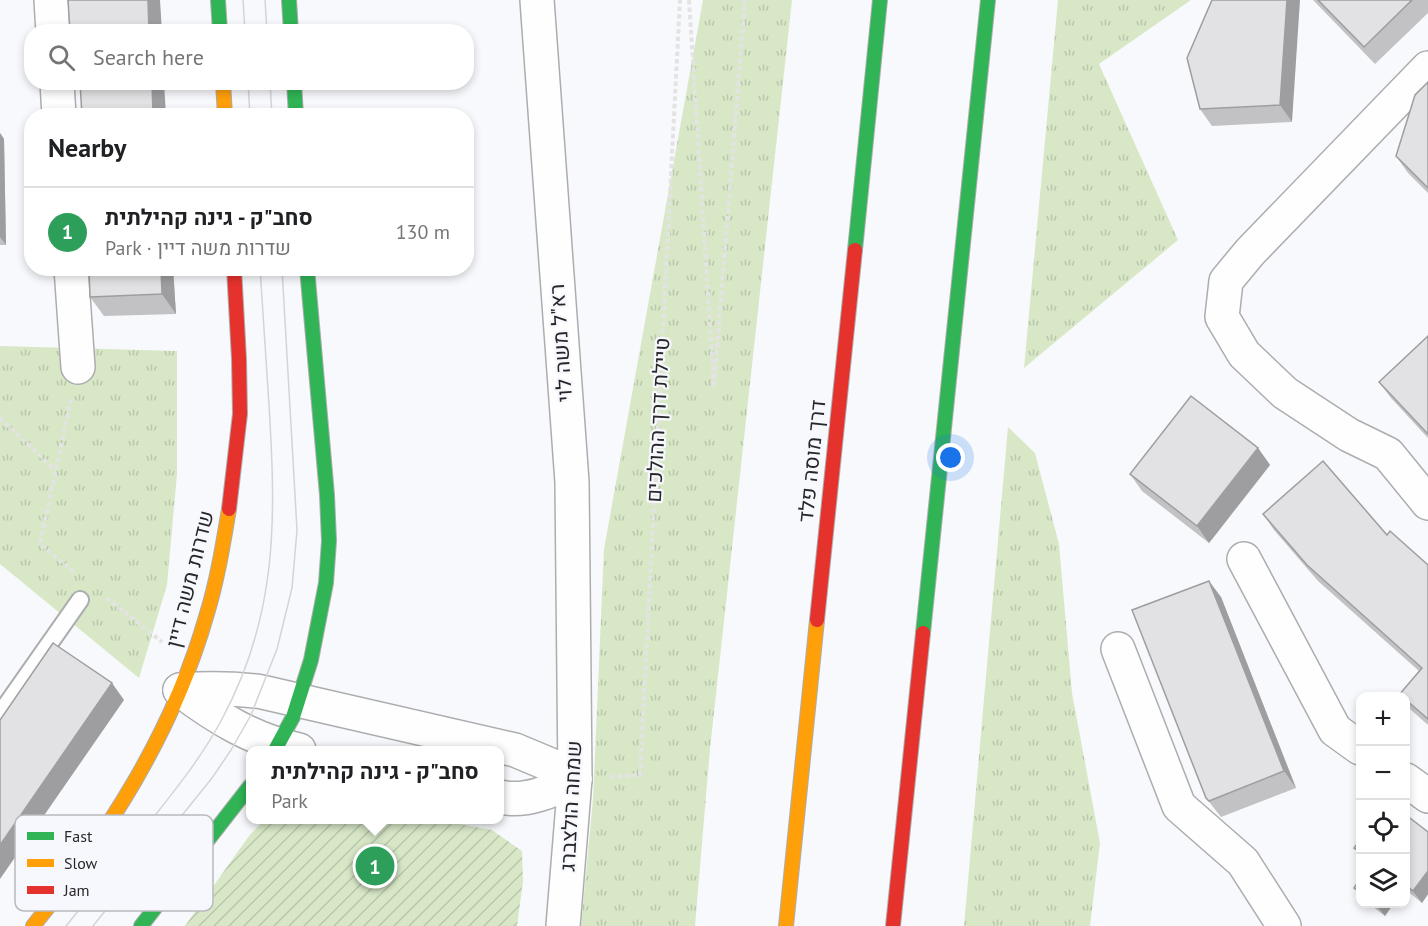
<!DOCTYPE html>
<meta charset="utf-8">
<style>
:root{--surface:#fff;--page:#f6f6f6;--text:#202124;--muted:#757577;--line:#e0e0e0;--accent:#111827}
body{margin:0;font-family:"PT Sans",Heebo,sans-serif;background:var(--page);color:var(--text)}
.controls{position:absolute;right:18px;bottom:18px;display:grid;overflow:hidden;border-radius:12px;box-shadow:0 3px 9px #0003}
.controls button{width:54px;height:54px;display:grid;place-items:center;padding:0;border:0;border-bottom:2px solid var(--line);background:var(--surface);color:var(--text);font:30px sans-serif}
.you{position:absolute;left:951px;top:458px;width:21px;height:21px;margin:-15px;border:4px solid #fff;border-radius:50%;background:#1a73e8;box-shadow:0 0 0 9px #1a73e833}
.badge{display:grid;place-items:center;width:39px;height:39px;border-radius:50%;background:var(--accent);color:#fff;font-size:20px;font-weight:700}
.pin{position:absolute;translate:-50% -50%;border:3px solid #fff;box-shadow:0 2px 6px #0006}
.popup{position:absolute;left:246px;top:746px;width:258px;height:78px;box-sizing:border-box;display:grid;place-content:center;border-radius:12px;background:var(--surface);filter:drop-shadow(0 2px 4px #0005);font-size:20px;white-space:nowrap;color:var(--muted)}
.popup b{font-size:22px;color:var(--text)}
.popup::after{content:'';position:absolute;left:50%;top:100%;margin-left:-12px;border:12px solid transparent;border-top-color:var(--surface)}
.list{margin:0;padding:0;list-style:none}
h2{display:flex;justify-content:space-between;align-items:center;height:78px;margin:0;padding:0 24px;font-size:26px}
h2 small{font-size:20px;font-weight:400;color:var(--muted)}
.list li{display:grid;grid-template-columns:39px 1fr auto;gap:18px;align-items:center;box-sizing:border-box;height:90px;padding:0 24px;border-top:2px solid var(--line)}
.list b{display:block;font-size:22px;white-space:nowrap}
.list p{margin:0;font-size:20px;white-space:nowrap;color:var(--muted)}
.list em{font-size:20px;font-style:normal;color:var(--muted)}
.icon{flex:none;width:33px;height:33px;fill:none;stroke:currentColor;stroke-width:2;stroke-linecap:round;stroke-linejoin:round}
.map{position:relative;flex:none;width:1428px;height:926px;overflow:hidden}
.search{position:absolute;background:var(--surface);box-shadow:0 3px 9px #0003;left:24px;top:24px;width:450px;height:66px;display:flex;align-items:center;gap:15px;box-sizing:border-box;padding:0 21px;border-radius:24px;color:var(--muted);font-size:22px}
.panel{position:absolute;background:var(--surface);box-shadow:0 3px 9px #0003;left:24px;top:108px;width:450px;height:168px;border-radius:24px}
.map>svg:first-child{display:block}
.grass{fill:url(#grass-tufts)}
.garden{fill:url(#garden-furrows)}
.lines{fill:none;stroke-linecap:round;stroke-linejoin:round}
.lane-casing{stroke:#acadae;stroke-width:20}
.street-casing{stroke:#acadae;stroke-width:36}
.fast-casing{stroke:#acadae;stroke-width:16}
.slow-casing{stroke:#acadae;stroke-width:16}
.jam-casing{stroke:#acadae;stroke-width:16}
.path{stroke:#e3e3e3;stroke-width:4;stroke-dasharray:4.5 3;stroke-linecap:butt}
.lane{stroke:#fefeff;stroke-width:16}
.street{stroke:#fefeff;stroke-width:33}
.fast{stroke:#30b455;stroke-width:14}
.slow{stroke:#ff9f0a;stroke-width:14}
.jam{stroke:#e5322d;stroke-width:14}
.tram{stroke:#d4d4d5;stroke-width:1.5}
.wall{fill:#c2c2c4}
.shaded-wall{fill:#9e9ea0}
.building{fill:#e2e2e4;stroke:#9e9ea0;stroke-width:1.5}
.labels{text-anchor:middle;stroke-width:4.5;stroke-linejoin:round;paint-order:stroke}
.street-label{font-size:21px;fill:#272729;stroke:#f7f8fd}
.key{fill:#f7f8fd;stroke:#b9b9bd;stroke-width:1.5}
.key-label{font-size:16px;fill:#272729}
</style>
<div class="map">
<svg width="1428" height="926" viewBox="0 0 1428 926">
<defs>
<pattern id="grass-tufts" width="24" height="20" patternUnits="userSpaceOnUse" patternTransform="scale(1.5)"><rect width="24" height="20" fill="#d8e8c7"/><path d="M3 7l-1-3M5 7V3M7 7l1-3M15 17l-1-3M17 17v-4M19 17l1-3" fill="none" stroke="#b9c7ab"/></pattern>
<pattern id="garden-furrows" width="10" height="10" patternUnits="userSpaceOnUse" patternTransform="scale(1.5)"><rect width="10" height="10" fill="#d8e8c7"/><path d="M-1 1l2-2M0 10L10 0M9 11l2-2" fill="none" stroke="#b9c7ab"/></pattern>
</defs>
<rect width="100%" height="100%" fill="#f8f9fc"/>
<g class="grass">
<polygon points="703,0 792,0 710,749 695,926 581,926 593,799 604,549"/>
<polygon points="1058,0 1191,0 1099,64 1178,240 1024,368"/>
<polygon points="0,346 177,351 177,474 167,585 139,678 0,564"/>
<polygon points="1008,427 1035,453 1059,544 1072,693 1100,843 1090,926 964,926"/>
</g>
<polygon class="garden" points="264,820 438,820 492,830 522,851 523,881 517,926 185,926 249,836"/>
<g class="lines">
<g class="lane-casing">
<polyline id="lane" points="0,714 80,600"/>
</g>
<g class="street-casing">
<g id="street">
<polyline points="51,0 53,32"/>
<polyline points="537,0 572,482 575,779 563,926"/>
<polyline points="1428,68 1250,252 1226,281 1222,317 1244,354 1285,393 1349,435 1388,454 1428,503"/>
<polyline points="57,82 59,116"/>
<polyline points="71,268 78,367"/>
<polyline points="1244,559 1335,730 1360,748"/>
<polyline points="1118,649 1179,806 1243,862 1284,926"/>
<path d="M180,690C208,688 234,688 262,692L515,750L558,768L575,779"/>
<path d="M180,690C217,718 253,740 299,750"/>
<polyline points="1406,780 1428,796"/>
<path d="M500,797C526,803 552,791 575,779"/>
</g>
</g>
<g class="fast-casing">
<g id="fast">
<polyline points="218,0 220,32"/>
<polyline points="289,0 291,32"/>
<polyline points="294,82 296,116"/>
<polyline points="855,250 880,0"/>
<polyline points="923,633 988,0"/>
<polyline points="275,750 293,717 311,660 326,583 329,541 327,495 307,268"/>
<polyline points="141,926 250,786"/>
</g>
</g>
<g class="slow-casing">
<g id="slow">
<polyline points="223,82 225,116"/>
<path d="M33,926C108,834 173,732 206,617C217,582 223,545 229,509"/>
<polyline points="786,926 817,620"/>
</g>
</g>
<g class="jam-casing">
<g id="jam">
<polyline points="229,509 240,414 239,359 234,268"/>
<polyline points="817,620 855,250"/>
<polyline points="893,926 923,633"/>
</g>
</g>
<g class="path">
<polyline points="689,0 714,387 745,0"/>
<polyline points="71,399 40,544 75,573"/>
<polyline points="0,418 55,470"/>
<polyline points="107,598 162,642"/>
<polyline points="610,777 640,775 680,0"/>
</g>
<use href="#lane" class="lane"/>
<use href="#street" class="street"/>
<use href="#fast" class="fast"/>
<use href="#slow" class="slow"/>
<use href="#jam" class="jam"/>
<g class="tram">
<polyline points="243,0 245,32"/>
<polyline points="265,0 267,32"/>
<polyline points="248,82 250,116"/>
<polyline points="270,82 272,116"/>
<path d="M66,926C94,892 121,857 149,823C175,790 202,757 222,719C278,615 276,519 269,405C266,359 263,314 260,268"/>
<polyline points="93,926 212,778 231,750 251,715 277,649 292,588 297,530 282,268"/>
</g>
</g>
<g class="wall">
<polygon points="1212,0 1292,122 1212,126 1200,109"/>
<polygon points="1313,0 1428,0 1428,13 1375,64"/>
<polygon points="1428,82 1428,193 1408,173 1396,156"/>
<polygon points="0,133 4,139 6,245 0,245"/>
<polygon points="173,268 176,314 104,316 90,297"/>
<polygon points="1428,336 1428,438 1391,398 1379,382"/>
<polygon points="1258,448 1270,465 1209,543 1142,491 1130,474"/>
<polygon points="1263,514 1387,535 1428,565 1428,725 1411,710 1406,703 1406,696 1401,696 1399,695 1419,671 1318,581 1274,530"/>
<polygon points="1221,597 1296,788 1221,817 1206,798"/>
<polygon points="1406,815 1428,832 1428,894 1422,903 1406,890"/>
<polygon points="1368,903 1394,903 1385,916"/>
</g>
<g class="shaded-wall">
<polygon points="148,0 160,0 162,32 149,32"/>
<polygon points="1287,0 1300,0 1292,122 1280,105"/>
<polygon points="152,82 164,82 166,116 153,116"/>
<polygon points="0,133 4,139 6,245 0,237"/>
<polygon points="161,268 173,268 176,314 162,294"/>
<polygon points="1258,448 1270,465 1209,543 1197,526"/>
<polygon points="1209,581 1221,597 1296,788 1284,771"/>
<polygon points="112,683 124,700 0,879 0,845"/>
<polygon points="1428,871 1428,894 1422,903 1413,891"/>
<polygon points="1377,903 1394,903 1385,916 1376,905"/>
</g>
<g class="building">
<polygon points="68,0 148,0 149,32 70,32"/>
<polygon points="1212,0 1287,0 1280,105 1200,109 1187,58"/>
<polygon points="1318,0 1412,0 1364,47"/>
<polygon points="80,82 152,82 153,116 82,116"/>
<polygon points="1428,82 1428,188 1396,156 1415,95"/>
<polygon points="89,268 161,268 162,294 90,297"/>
<polygon points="1428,336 1428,434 1379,382"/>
<polygon points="1191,396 1258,448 1197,526 1130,474"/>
<polygon points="1323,461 1387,535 1390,531 1428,565 1428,719 1406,700 1406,696 1402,696 1399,695 1422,668 1307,565 1263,514"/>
<polygon points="1209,581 1284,771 1209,801 1206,798 1132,610"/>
<polygon points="53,643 112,683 0,845 0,720"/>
<polygon points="1406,815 1428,832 1428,871 1413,891 1406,885"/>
<polygon points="1360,840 1360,852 1354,848"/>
<polygon points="1360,879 1360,892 1354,888"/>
</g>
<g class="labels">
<g class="street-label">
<text transform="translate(561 343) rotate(-94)" y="7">רא"ל משה לוי</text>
<text transform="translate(658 420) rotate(-87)" y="7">טיילת דרך ההולכים</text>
<text transform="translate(812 461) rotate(-84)" y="7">דרך מוסה פלד</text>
<text transform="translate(190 579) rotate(-76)" y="7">שדרות משה דיין</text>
<text transform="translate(571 806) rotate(-87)" y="7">שמחה הולצברג</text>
</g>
</g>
<rect x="15" y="815" width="198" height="96" rx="9" class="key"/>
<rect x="27" y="832" width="27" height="8" fill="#30b455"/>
<rect x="27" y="859" width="27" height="8" fill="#ff9f0a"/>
<rect x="27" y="886" width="27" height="8" fill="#e5322d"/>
<g class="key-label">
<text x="64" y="842">Fast</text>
<text x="64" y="869">Slow</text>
<text x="64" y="896">Jam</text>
</g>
</svg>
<div class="controls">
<button>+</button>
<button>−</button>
<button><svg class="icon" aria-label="locate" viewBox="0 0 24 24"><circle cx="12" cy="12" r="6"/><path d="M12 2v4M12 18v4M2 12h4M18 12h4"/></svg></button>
<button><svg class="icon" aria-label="layers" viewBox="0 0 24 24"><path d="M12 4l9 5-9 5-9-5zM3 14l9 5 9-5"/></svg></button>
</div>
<div class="you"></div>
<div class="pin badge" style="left:375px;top:866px;background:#2e9e5b">1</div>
<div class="popup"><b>סחב&quot;ק - גינה קהילתית</b>Park</div>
<div class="search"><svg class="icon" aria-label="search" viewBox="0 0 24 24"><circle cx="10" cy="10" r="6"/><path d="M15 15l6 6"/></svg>Search here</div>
<section class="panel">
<h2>Nearby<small></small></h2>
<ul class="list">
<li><span class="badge" style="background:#2e9e5b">1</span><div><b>סחב&quot;ק - גינה קהילתית</b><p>Park · שדרות משה דיין</p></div><em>130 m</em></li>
</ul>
</section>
</div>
